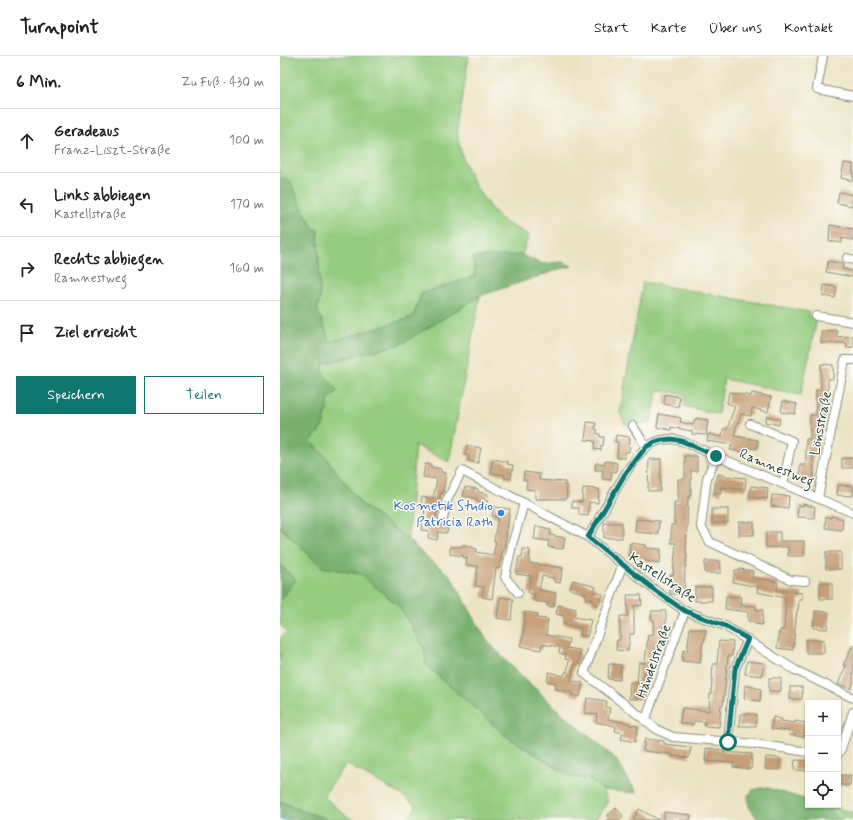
<!DOCTYPE html>
<html lang="de">
<meta charset="utf-8">
<style>
:root{--surface:#fff;--page:#f6f6f6;--text:#222;--muted:#767676;--line:#e0e0e0;--accent:#0f766e}
body{margin:0;font-family:Mynerve,sans-serif;background:var(--page);color:var(--text)}
.controls{position:absolute;right:12px;bottom:12px;display:grid;overflow:hidden;border-radius:0px;box-shadow:0 1px 3px #0004}
.controls button{width:36px;height:36px;display:grid;place-items:center;padding:0;border:0;border-bottom:1px solid var(--line);background:var(--surface);color:var(--text);font:20px sans-serif}
.stop{position:absolute;width:12px;height:12px;margin:-9px;border:3px solid #0f766e;border-radius:50%;background:#fff}
.stop.end{background:#0f766e;border-color:#fff;box-shadow:0 1px 4px #0008}
.list{margin:0;padding:0;list-style:none}
h2{display:flex;justify-content:space-between;align-items:center;height:52px;margin:0;padding:0 16px;font-size:17px}
h2 small{font-size:13px;font-weight:400;color:var(--muted)}
.list li{display:grid;grid-template-columns:26px 1fr auto;gap:12px;align-items:center;box-sizing:border-box;height:64px;padding:0 16px;border-top:1px solid var(--line)}
.list b{display:block;font-size:15px;white-space:nowrap}
.list p{margin:0;font-size:13px;white-space:nowrap;color:var(--muted)}
.list em{font-size:13px;font-style:normal;color:var(--muted)}
.actions{display:flex;gap:8px;padding:12px 16px}
.actions a{flex:1;padding:9px 0;border:1px solid var(--accent);border-radius:0px;text-align:center;font-size:14px;color:var(--accent)}
.actions .main{background:var(--accent);color:#fff}
.icon{flex:none;width:22px;height:22px;fill:none;stroke:currentColor;stroke-width:2;stroke-linecap:round;stroke-linejoin:round}
.map{position:relative;flex:none;width:573px;height:764px;overflow:hidden}
header{display:flex;align-items:center;gap:24px;box-sizing:border-box;height:56px;padding:0 20px;background:var(--surface);border-bottom:1px solid var(--line)}
header strong{font-size:19px}
nav{display:flex;gap:22px;margin-inline-start:auto;font-size:14px}
main{display:flex}
aside{flex:1;background:var(--surface)}
.map>svg:first-child{display:block}
.green{fill:#95cc7f;stroke:#5a845a}
.forest{fill:#78b06e;stroke:#4c7651}
.lines{fill:none;stroke-linecap:round;stroke-linejoin:round}
.stream{stroke:#48b6c3;stroke-width:2}
.building{fill:#c69e77}
.minor-casing{stroke:#86907c;stroke-width:10}
.minor{stroke:#fff;stroke-width:8}
.route{stroke:#0f766e;stroke-width:5}
.shop-dot{fill:#3f7fe0;stroke:#fdfcf7;stroke-width:1.5}
.labels{text-anchor:middle;stroke-width:3;stroke-linejoin:round;paint-order:stroke}
.street-label{font-size:14px;fill:#1f3d34;stroke:#fdfcf7}
.shop-label{font-size:14px;fill:#366cbe;stroke:#fdfcf7;text-anchor:end}
</style>
<header>
<strong>Turnpoint</strong>
<nav><a>Start</a><a>Karte</a><a>Über uns</a><a>Kontakt</a></nav>
</header>
<main>
<aside>
<h2>6 Min.<small>Zu Fuß · 430 m</small></h2>
<ul class="list">
<li><svg class="icon" aria-label="ahead" viewBox="0 0 24 24"><path d="M12 20V5M6 11l6-6 6 6"/></svg><div><b>Geradeaus</b><p>Franz-Liszt-Straße</p></div><em>100 m</em></li>
<li><svg class="icon" aria-label="left" viewBox="0 0 24 24"><path d="M17 20v-9H6M10 6l-5 5 5 5"/></svg><div><b>Links abbiegen</b><p>Kastellstraße</p></div><em>170 m</em></li>
<li><svg class="icon" aria-label="right" viewBox="0 0 24 24"><path d="M7 20v-9h11M14 6l5 5-5 5"/></svg><div><b>Rechts abbiegen</b><p>Ramnestweg</p></div><em>160 m</em></li>
<li><svg class="icon" aria-label="arrive" viewBox="0 0 24 24"><path d="M6 21V4h12l-3 4 3 4H6"/></svg><div><b>Ziel erreicht</b></div></li>
</ul>
<div class="actions"><a class="main">Speichern</a><a>Teilen</a></div>
</aside>
<div class="map">
<svg width="573" height="764" viewBox="0 0 573 764">
<rect width="100%" height="100%" fill="#fdfcf7"/>
<filter id="ink" filterUnits="userSpaceOnUse"><feTurbulence type="fractalNoise" baseFrequency=".025" numOctaves="2"/><feDisplacementMap in="SourceGraphic" scale="8" xChannelSelector="R" yChannelSelector="G"/><feConvolveMatrix kernelMatrix="1 2 1 2 8 2 1 2 1" color-interpolation-filters="sRGB"/></filter>
<filter id="wash" filterUnits="userSpaceOnUse"><feTurbulence type="fractalNoise" baseFrequency=".012" numOctaves="4" result="noise"/><feDisplacementMap in="SourceGraphic" scale="16" xChannelSelector="R" yChannelSelector="G"/><feGaussianBlur stdDeviation="0.9" result="paint"/><feColorMatrix in="noise" values="0 0 0 0 0 0 0 0 0 0 0 0 0 0 0 0 0 1.4 0 .05"/><feComposite in="paint" operator="in"/></filter>
<g filter="url(#wash)">
<rect width="100%" height="100%" fill="#ece3c3"/>
<g class="green">
<path d="M0,0H189L178,72C176,101 199,142 220,162C227,169 240,174 249,179L242,199L194,201L195,220L141,238L133,261L49,287L37,252L40,243L38,174L33,172L20,147L10,126L0,122Z"/>
<polygon points="363,226 529,256 528,261 537,262 521,339 444,323 438,358 404,350 406,339 378,334 371,367 345,369 340,356"/>
<polygon points="200,240 169,406 135,389 128,483 82,449 43,398 31,385 43,370 49,343 42,317 43,308 121,288"/>
<polygon points="0,471 42,511 80,518 119,550 145,594 146,609 226,680 291,721 310,724 323,734 328,745 315,764 128,764 136,750 120,738 66,708 43,740 65,759 74,764 51,764 22,755 0,745 0,582 7,576 0,569 0,545 16,524 0,509"/>
<polygon points="548,750 573,756 573,764 570,764 566,762 558,764"/>
</g>
<g class="forest">
<polygon points="0,122 10,125 20,147 33,172 38,174 40,243 37,252 50,286 133,261 141,238 195,220 193,201 242,199 263,208 281,206 292,210 280,213 200,240 121,288 43,308 43,317 58,335 49,343 43,370 31,385 43,398 82,449 128,483 146,501 170,519 206,583 227,606 278,654 335,702 357,737 323,734 310,724 292,721 226,680 146,609 145,594 119,550 80,518 42,511 0,471"/>
<polygon points="0,509 16,524 0,545"/>
<polygon points="484,731 528,744 528,749 548,750 558,764 477,764 477,762 469,751 468,739 473,734"/>
<polygon points="0,745 22,755 51,764 0,764"/>
</g>
<g class="lines">
<polyline class="stream" points="0,760 6,764"/>
</g>
<g id="blocks">
<g class="building">
<polygon points="564,107 573,108 573,125 561,122"/>
<polygon points="559,136 573,139 572,150 557,147"/>
<polygon points="550,169 573,173 573,184 562,182 562,187 549,185"/>
<polygon points="548,205 563,208 562,213 573,215 573,221 546,216"/>
<polygon points="544,229 557,231 555,242 543,240"/>
<polygon points="557,274 557,281 573,280 573,291 567,292 566,287 541,287 541,275"/>
<polygon points="541,308 553,309 553,323 548,323 548,348 544,349 544,374 539,374 539,400 533,400 534,424 520,424 520,409 526,409 526,383 530,383 530,359 536,359 536,334 541,334"/>
<polygon points="449,336 471,340 472,337 491,341 488,356 472,352 471,360 461,358 458,368 457,367 454,380 478,384 477,393 468,392 467,397 450,394 452,389 427,385 428,378 442,381 443,373 447,373 455,350 447,347"/>
<polygon points="385,338 400,341 398,351 384,348"/>
<polygon points="503,345 517,348 515,358 501,356"/>
<polygon points="379,358 401,362 400,366 413,369 414,364 416,364 416,362 428,364 426,379 412,378 412,375 391,371 391,374 377,371"/>
<polygon points="487,360 500,363 499,369 485,366"/>
<polygon points="307,366 316,367 315,373 317,373 317,378 320,378 320,381 324,381 323,390 321,389 321,394 314,393 315,385 305,384"/>
<polygon points="336,379 350,381 349,396 345,396 345,402 337,402 338,386 335,386"/>
<polygon points="187,389 201,392 198,407 188,405 189,400 185,399"/>
<polygon points="405,400 417,400 417,415 411,415 411,440 408,440 406,497 407,497 406,511 405,511 404,538 390,538 390,519 393,519 396,487 391,487 391,469 394,469 394,446 398,446 398,423 405,423"/>
<rect x="562" y="402" width="11" height="10"/>
<polygon points="213,403 228,406 227,408 233,409 231,423 224,422 225,419 211,417"/>
<polygon points="369,403 381,403 380,435 368,435"/>
<polygon points="326,405 337,407 336,416 332,415 331,424 322,423 323,414 315,414 316,407 325,408"/>
<polygon points="145,408 151,409 151,411 161,413 161,416 166,417 163,438 161,437 154,468 168,471 167,477 158,476 157,484 148,482 149,475 141,474 145,453 140,452 142,441 153,443 157,423 143,421"/>
<polygon points="244,416 260,418 259,424 285,426 285,430 287,430 286,443 255,443 255,434 246,433 247,424 243,424"/>
<polygon points="438,418 444,419 444,420 466,422 465,434 441,431 441,438 434,437 436,424 437,424"/>
<polygon points="558,429 573,430 573,440 557,439"/>
<polygon points="471,430 488,432 487,443 469,441"/>
<polygon points="185,431 198,433 198,436 208,438 207,447 196,445 197,443 183,440"/>
<polygon points="303,432 319,433 318,447 309,446 308,460 299,459 299,452 292,452 292,445 302,446"/>
<polygon points="492,439 509,440 508,452 491,450"/>
<polygon points="523,448 535,451 534,462 517,461 518,449 523,450"/>
<polygon points="214,451 230,453 224,494 223,494 219,513 216,512 212,543 202,541 204,531 195,530 198,510 186,509 187,502 183,501 184,500 170,498 170,491 182,491 182,489 192,490 192,492 197,493 196,496 213,499 216,485 214,485 218,461 212,460"/>
<rect x="432" y="453" width="16" height="14"/>
<polygon points="551,460 563,463 562,474 545,472 546,461 551,462"/>
<polygon points="356,463 379,465 378,478 355,476"/>
<rect x="459" y="466" width="15" height="13"/>
<rect x="324" y="467" width="18" height="15"/>
<polygon points="256,470 266,472 266,473 271,474 270,479 285,482 283,493 268,491 269,485 254,483"/>
<polygon points="486,476 500,476 500,485 524,485 524,500 508,500 508,491 486,491"/>
<polygon points="350,487 366,489 366,492 381,493 380,507 365,505 365,502 349,501"/>
<polygon points="243,493 250,494 249,507 283,512 280,527 274,526 274,522 262,520 259,534 276,537 274,551 267,550 267,547 253,545 255,538 248,537 251,520 236,518 239,501 242,501"/>
<rect x="546" y="496" width="15" height="17"/>
<polygon points="425,505 440,505 441,517 425,517"/>
<polygon points="460,513 473,515 472,521 498,526 497,534 522,537 522,543 519,543 518,554 517,554 513,594 497,592 500,574 504,574 506,542 477,536 478,531 453,526 455,514 459,515"/>
<polygon points="293,524 316,531 314,536 323,538 319,549 312,547 313,544 305,542 306,538 290,533"/>
<rect x="540" y="527" width="12" height="16"/>
<rect x="415" y="531" width="17" height="14"/>
<polygon points="347,539 361,539 362,549 354,550 354,578 350,578 348,595 336,594 337,584 340,584 340,560 348,560"/>
<polygon points="446,540 461,541 460,549 476,550 476,554 483,554 482,569 475,568 475,566 468,565 468,556 445,553"/>
<polygon points="220,541 233,543 231,564 217,562"/>
<polygon points="278,549 296,553 294,561 311,564 307,581 300,579 301,572 283,568 284,560 276,558"/>
<polygon points="372,555 386,555 386,570 383,570 380,595 375,594 374,608 372,608 371,618 364,617 363,643 349,643 350,626 357,627 359,606 365,607 368,578 373,579 374,564 371,563"/>
<polygon points="535,555 549,556 547,573 533,572"/>
<polygon points="245,556 258,558 257,562 268,563 266,579 289,583 287,592 300,594 298,609 294,608 291,624 303,627 300,641 291,639 292,636 275,633 276,627 267,625 269,616 284,620 285,616 287,616 289,604 285,603 286,599 279,597 280,591 262,588 261,594 240,590 243,580"/>
<polygon points="410,572 426,574 424,586 423,586 420,607 402,605 403,594 407,595"/>
<rect x="526" y="584" width="18" height="13"/>
<polygon points="439,585 453,586 452,600 448,600 443,649 441,649 439,671 424,670 425,666 414,665 413,669 400,667 402,652 429,655 430,638 431,638 433,608 437,608"/>
<polygon points="573,589 573,628 571,633 558,628 566,610 563,609"/>
<polygon points="467,605 484,607 482,620 465,618"/>
<polygon points="329,608 341,609 340,624 328,623"/>
<rect x="489" y="622" width="12" height="13"/>
<polygon points="465,629 481,633 480,645 464,643"/>
<rect x="510" y="631" width="12" height="12"/>
<polygon points="307,642 327,645 326,651 330,652 328,663 349,667 349,669 358,670 355,686 341,683 343,677 335,675 336,670 316,666 317,659 305,657"/>
<polygon points="460,658 476,658 476,670 459,670"/>
<polygon points="493,661 502,663 501,665 515,667 515,665 526,667 524,681 509,679 510,675 491,673"/>
<polygon points="365,683 384,685 384,688 411,691 409,702 392,700 392,698 363,695"/>
<polygon points="426,692 444,694 444,696 472,698 471,713 453,711 454,707 425,705"/>
<polygon points="486,701 500,702 499,714 485,713"/>
<polygon points="515,704 528,705 528,715 514,714"/>
<polygon points="559,719 571,719 570,729 558,729"/>
<polygon points="336,752 343,760 339,764 326,764 329,761 328,759"/>
<polygon points="359,753 379,764 353,764"/>
<polygon points="384,756 411,759 410,764 384,764"/>
</g>
</g>
</g>
<g filter="url(#ink)">
<use href="#blocks" fill-opacity="0" stroke="#86907c" stroke-width="1"/>
<g class="lines">
<g class="minor-casing">
<g id="minor">
<polyline points="543,0 537,33 573,40"/>
<polyline points="567,202 573,204"/>
<polyline points="536,260 573,266"/>
<polyline points="470,368 512,385 503,428"/>
<polyline points="353,370 366,391"/>
<polyline points="436,400 427,422 421,470 425,477 430,486 511,524 525,525"/>
<polyline points="538,442 565,304 573,304"/>
<polyline points="163,463 167,444 182,415 244,447 308,481 376,535 405,555 445,570 515,614 573,642"/>
<polyline points="308,481 345,418 356,402 366,391 375,386 382,384 392,383 402,385 436,400 573,457"/>
<polyline points="342,510 304,617 378,674 393,681 475,688 528,696"/>
<polyline points="238,537 225,521 232,489 244,447"/>
<polyline points="365,665 405,555"/>
<polyline points="448,686 455,613 468,583"/>
<polyline points="558,698 561,693 573,656"/>
</g>
</g>
<use href="#minor" class="minor"/>
</g>
</g>
<g class="lines" filter="url(#ink)">
<polyline class="route" points="436,400 402,385 392,383 382,384 375,386 366,391 345,418 308,481 376,535 405,555 445,570 468,583 455,613 448,686"/>
</g>
<circle class="shop-dot" cx="221" cy="457" r="4"/>
<g class="labels">
<g class="street-label">
<text transform="translate(540 367) rotate(-79)" y="5">Lönsstraße</text>
<text transform="translate(497 411) rotate(22)" y="5">Ramnestweg</text>
<text transform="translate(383 521) rotate(34)" y="5">Kastellstraße</text>
<text transform="translate(373 605) rotate(-70)" y="5">Händelstraße</text>
</g>
<g class="shop-label">
<text x="213" y="454">Kosmetik Studio<tspan x="213" dy="16">Patricia Rath</tspan></text>
</g>
</g>
</svg>
<div class="controls">
<button>+</button>
<button>−</button>
<button><svg class="icon" aria-label="locate" viewBox="0 0 24 24"><circle cx="12" cy="12" r="6"/><path d="M12 2v4M12 18v4M2 12h4M18 12h4"/></svg></button>
</div>
<div class="stop" style="left:448px;top:686px"></div>
<div class="stop end" style="left:436px;top:400px"></div>
</div>
</main>
